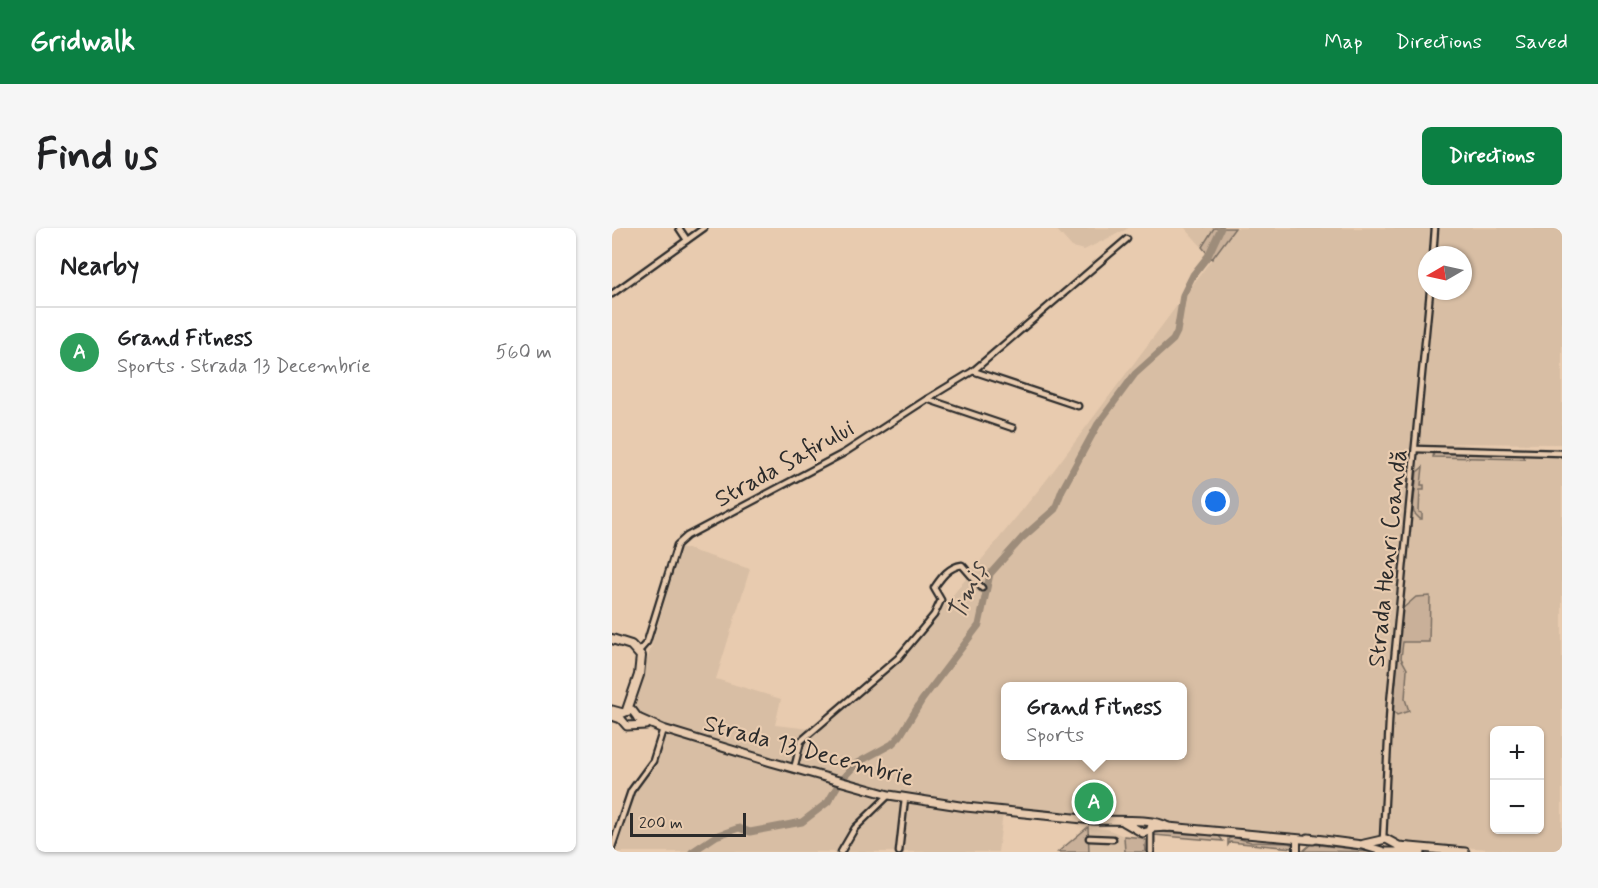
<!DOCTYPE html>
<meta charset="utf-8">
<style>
:root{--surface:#fff;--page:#f6f6f6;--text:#202124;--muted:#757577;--line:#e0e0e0;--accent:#0b8043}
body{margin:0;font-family:Mynerve,sans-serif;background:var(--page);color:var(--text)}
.controls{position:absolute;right:18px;bottom:18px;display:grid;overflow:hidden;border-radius:9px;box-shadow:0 2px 4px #0004}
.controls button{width:54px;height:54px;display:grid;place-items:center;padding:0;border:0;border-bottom:2px solid var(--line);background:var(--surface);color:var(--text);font:30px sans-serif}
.compass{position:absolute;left:806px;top:18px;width:54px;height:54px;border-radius:50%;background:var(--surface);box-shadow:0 2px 4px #0004;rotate:261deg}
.scale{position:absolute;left:18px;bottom:15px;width:116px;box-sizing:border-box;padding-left:6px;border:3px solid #2b2b2b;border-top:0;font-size:16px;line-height:21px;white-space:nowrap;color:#2b2b2b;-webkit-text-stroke:4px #e8cbaf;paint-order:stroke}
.you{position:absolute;left:604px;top:274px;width:21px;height:21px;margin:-15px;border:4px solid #fff;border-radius:50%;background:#1a73e8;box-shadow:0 0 0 9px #1a73e833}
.badge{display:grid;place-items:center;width:39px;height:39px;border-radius:50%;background:var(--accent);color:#fff;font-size:20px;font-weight:700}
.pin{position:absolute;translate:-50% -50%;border:3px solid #fff;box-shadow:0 2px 6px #0006}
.popup{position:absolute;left:389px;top:454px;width:186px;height:78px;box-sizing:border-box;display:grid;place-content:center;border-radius:9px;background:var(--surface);filter:drop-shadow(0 2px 4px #0005);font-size:20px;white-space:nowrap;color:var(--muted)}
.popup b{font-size:22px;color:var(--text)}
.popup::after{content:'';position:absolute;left:50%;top:100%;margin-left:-12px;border:12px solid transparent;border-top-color:var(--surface)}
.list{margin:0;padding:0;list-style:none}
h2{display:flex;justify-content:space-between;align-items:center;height:78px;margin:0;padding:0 24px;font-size:26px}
h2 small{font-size:20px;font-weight:400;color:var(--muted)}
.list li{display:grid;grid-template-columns:39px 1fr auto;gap:18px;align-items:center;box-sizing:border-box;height:90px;padding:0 24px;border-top:2px solid var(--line)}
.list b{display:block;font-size:22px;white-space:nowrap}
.list p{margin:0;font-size:20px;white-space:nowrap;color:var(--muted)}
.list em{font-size:20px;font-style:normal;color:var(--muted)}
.map{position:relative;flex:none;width:950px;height:624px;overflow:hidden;border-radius:9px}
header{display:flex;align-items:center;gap:36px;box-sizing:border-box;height:84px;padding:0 30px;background:var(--accent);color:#fff}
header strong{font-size:28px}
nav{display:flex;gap:33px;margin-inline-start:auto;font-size:21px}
.intro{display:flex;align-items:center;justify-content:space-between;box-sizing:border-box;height:144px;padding:0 36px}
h1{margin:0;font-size:42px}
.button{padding:15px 27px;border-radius:9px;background:var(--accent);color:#fff;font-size:21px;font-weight:700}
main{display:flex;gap:36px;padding:0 36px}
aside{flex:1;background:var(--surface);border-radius:9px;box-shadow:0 2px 4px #0004}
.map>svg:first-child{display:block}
.built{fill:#d8bea4;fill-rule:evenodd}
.green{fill:#c9b099;stroke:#7a6e62;stroke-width:1.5}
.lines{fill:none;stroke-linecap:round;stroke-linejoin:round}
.river{stroke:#9d8c7a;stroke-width:7}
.minor-casing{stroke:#2b2b2b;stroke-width:9}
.tertiary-casing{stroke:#2b2b2b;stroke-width:10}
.secondary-casing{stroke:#2b2b2b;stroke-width:11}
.trunk-casing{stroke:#2b2b2b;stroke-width:12}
.minor{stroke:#e8cbaf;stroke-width:4.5}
.tertiary{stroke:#e8cbaf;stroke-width:6}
.secondary{stroke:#e8cbaf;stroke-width:7}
.trunk{stroke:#e8cbaf;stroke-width:8}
.labels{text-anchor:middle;stroke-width:4.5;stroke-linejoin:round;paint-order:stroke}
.street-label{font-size:24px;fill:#2b2b2b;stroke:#e8cbaf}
.water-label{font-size:26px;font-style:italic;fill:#423e3b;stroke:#e8cbaf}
</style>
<header>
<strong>Gridwalk</strong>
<nav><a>Map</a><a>Directions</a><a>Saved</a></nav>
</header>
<div class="intro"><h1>Find us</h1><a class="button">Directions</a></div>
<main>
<aside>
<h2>Nearby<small></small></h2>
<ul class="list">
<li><span class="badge" style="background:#2e9e5b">A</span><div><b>Grand Fitness</b><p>Sports · Strada 13 Decembrie</p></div><em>560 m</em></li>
</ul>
</aside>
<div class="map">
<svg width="950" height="624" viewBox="0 0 950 624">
<rect width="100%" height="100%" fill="#e8cbaf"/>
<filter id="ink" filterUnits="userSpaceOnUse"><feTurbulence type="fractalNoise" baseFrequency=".0167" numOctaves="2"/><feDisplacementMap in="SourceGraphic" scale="12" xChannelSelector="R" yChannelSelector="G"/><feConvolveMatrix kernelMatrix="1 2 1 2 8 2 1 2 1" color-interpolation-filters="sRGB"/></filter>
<g filter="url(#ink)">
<g class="built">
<polygon points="443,0 517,0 472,22 460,19"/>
<polygon points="573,0 602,0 590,19"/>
<path d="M623,0H950V216L826,215L950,222V624H910L768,612L477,587L392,577L386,624H0V611L21,555L40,532L47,506L16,496L69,319L138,341L104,451L169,471L163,497L208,502L287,433L433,254ZM815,27H851V63H815ZM394,458H570V528H394ZM882,502H927V602H882Z"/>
<polygon points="476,600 495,601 512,608 513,624 477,624"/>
</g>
<g class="green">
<polygon points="602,0 623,0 600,31 590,19"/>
<polygon points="822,224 911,227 913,231 821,229"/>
<polygon points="811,239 809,257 812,257 812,262 808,262 807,284 810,285 810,291 808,291 802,285 801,280 805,244"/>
<polygon points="818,368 817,414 791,414 789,430 795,441 793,471 797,483 785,487 781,483 790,381 804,369"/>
<polygon points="476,599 477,624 446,624"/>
<polygon points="549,604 607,608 611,613 542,607 541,615 541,605"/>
<polygon points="512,608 532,610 534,624 513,624"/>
<polygon points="621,609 639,614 677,615 681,617 682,624 681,620 618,614 616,617 616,611"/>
<polygon points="699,616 767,624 691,623"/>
</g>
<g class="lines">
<polyline class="river" points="80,624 104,608 127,600 138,604 190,594 216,574 229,552 245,535 280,516 288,508 310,472 367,397 378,346 410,310 443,281 450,262 486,196 523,146 561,112 565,104 571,67 581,47 596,28 609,0"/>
<g class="minor-casing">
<g id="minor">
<polyline points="67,0 75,12"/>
<polyline points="821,27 823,0"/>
<polyline points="0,66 92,0"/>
<polyline points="361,143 466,178"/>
<polyline points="315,171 361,143 515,11"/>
<polyline points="803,221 950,225"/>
<polyline points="27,423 35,414 65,317 75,308 232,225 315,171 401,200"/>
<path d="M182,541L189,513L286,430L322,387L329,372L322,360C329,350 336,339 350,337L370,360"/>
<polyline points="539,602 539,624"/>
<polyline points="477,610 501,611"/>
<polyline points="771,611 778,475 818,63"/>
<polyline points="0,619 19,563 41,533 51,501"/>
<polyline points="229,624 243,600 277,567"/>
<polyline points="287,624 293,570"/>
</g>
</g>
<g class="tertiary-casing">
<polyline id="tertiary" points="685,613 685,624"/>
</g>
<g class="secondary-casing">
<g id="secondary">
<polyline points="0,482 11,485"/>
<polyline points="11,485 20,482 26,490"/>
<polyline points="0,488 9,491"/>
<path d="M26,490L51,501L159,534L277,567L354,579L481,592C501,593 542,590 556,599"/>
<polyline points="9,491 15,498 34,497"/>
<polyline points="512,594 531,605 538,603 540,597"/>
<polyline points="540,600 556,599 701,612"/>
<polyline points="696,610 750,617 773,624 809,624"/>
<polyline points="752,616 774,611 787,618 853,624"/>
</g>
</g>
<g class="trunk-casing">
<polyline id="trunk" points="0,411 19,417 29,428 27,447 15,482"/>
</g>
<use href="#minor" class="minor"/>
<use href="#tertiary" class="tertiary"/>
<use href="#secondary" class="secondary"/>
<use href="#trunk" class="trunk"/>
</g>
</g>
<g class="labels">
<g class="street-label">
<text transform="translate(172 235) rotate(-29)" y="8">Strada Safirului</text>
<text transform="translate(775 330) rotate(-84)" y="8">Strada Henri Coandă</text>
<text transform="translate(197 522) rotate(15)" y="8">Strada 13 Decembrie</text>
</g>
<g class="water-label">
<text transform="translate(354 363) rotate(-67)" y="9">Timiș</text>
</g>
</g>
</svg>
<div class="controls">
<button>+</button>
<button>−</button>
</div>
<svg class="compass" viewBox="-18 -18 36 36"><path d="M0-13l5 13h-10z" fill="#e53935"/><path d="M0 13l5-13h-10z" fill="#757577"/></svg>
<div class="scale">200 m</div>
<div class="you"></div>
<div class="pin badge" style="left:482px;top:574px;background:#2e9e5b">A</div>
<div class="popup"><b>Grand Fitness</b>Sports</div>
</div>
</main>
